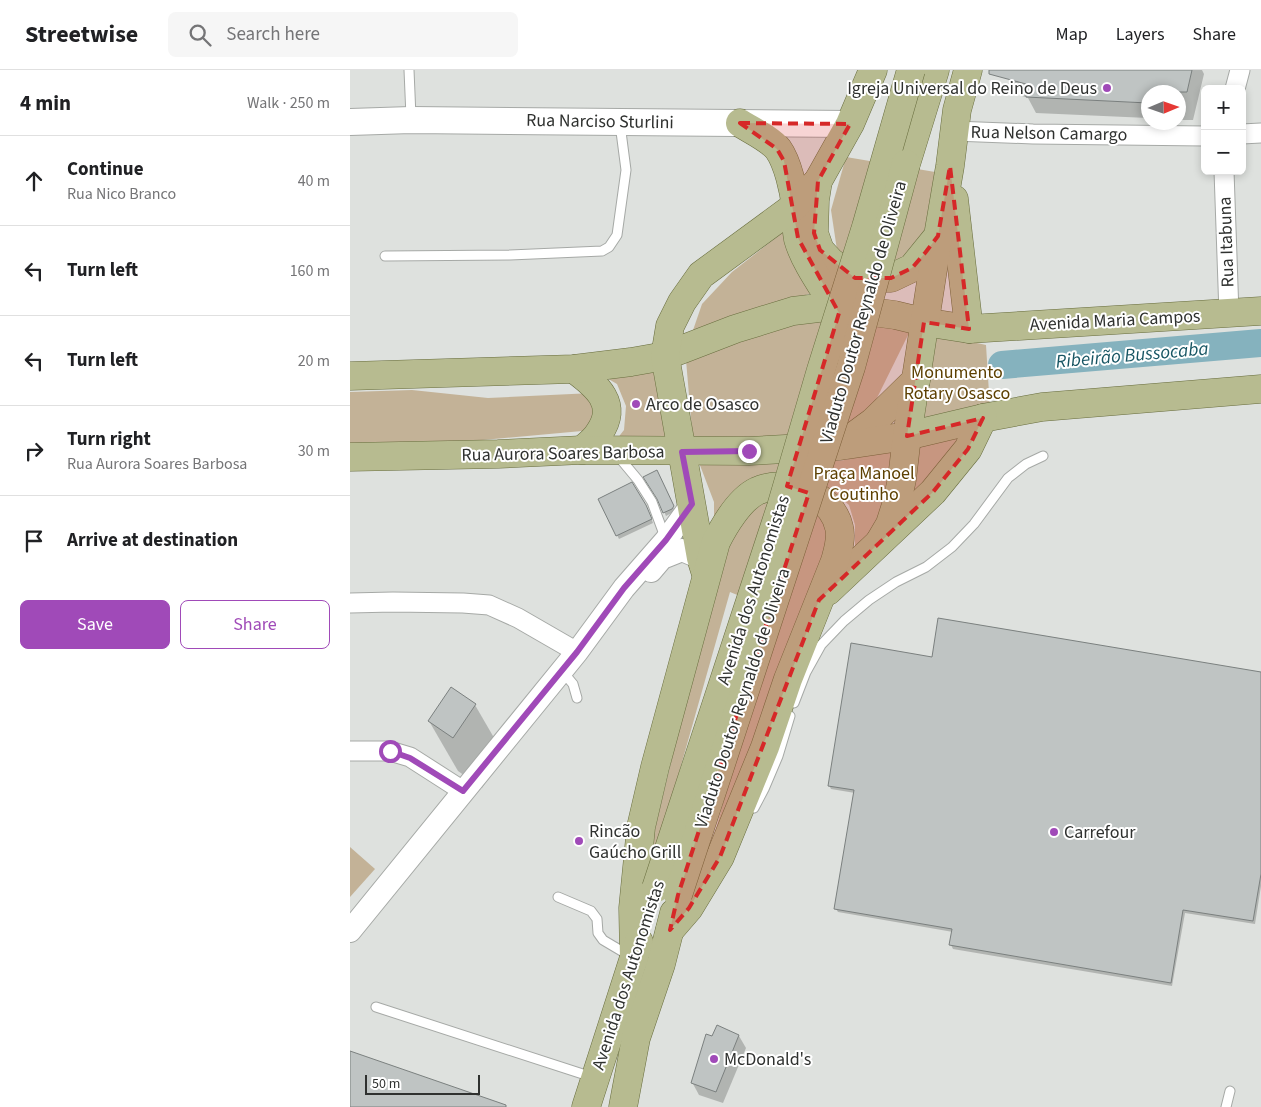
<!DOCTYPE html>
<meta charset="utf-8">
<style>
:root{--surface:#fff;--page:#f6f6f6;--text:#202124;--muted:#757577;--line:#e0e0e0;--accent:#a04ab8}
body{margin:0;font-family:"Source Sans 3",sans-serif;background:var(--page);color:var(--text)}
.controls{position:absolute;right:15px;top:15px;display:grid;overflow:hidden;border-radius:8px;box-shadow:0 2px 8px #0003}
.controls button{width:45px;height:45px;display:grid;place-items:center;padding:0;border:0;border-bottom:1px solid var(--line);background:var(--surface);color:var(--text);font:25px sans-serif}
.compass{position:absolute;left:791px;top:15px;width:45px;height:45px;border-radius:50%;background:var(--surface);box-shadow:0 2px 8px #0003;rotate:88deg}
.scale{position:absolute;left:15px;bottom:12px;width:115px;box-sizing:border-box;padding-left:5px;border:2px solid #2f312f;border-top:0;font-size:14px;line-height:18px;white-space:nowrap;color:#2f312f;-webkit-text-stroke:4px #fff;paint-order:stroke}
.stop{position:absolute;width:15px;height:15px;margin:-11px;border:4px solid #a04ab8;border-radius:50%;background:#fff}
.stop.end{background:#a04ab8;border-color:#fff;box-shadow:0 1px 5px #0008}
.list{margin:0;padding:0;list-style:none}
h2{display:flex;justify-content:space-between;align-items:center;height:65px;margin:0;padding:0 20px;font-size:21px}
h2 small{font-size:16px;font-weight:400;color:var(--muted)}
.list li{display:grid;grid-template-columns:32px 1fr auto;gap:15px;align-items:center;box-sizing:border-box;height:90px;padding:0 20px;border-top:1px solid var(--line)}
.list b{display:block;font-size:19px;white-space:nowrap}
.list p{margin:0;font-size:16px;white-space:nowrap;color:var(--muted)}
.list em{font-size:16px;font-style:normal;color:var(--muted)}
.actions{display:flex;gap:10px;padding:15px 20px}
.actions a{flex:1;padding:11px 0;border:1px solid var(--accent);border-radius:8px;text-align:center;font-size:18px;color:var(--accent)}
.actions .main{background:var(--accent);color:#fff}
.icon{flex:none;width:28px;height:28px;fill:none;stroke:currentColor;stroke-width:2;stroke-linecap:round;stroke-linejoin:round}
.map{position:relative;flex:none;width:911px;height:1037px;overflow:hidden}
header{display:flex;align-items:center;gap:30px;box-sizing:border-box;height:70px;padding:0 25px;background:var(--surface);border-bottom:1px solid var(--line)}
header strong{font-size:24px}
nav{display:flex;gap:28px;margin-inline-start:auto;font-size:18px}
.search{width:350px;height:45px;background:var(--page);display:flex;align-items:center;gap:12px;box-sizing:border-box;padding:0 18px;border-radius:8px;color:var(--muted);font-size:19px}
main{display:flex}
aside{flex:1;background:var(--surface)}
.map>svg:first-child{display:block}
.green{fill:#c3b297}
.shadow{fill:#0003}
.lines{fill:none;stroke-linecap:round;stroke-linejoin:round}
.river{stroke:#85b2be;stroke-width:28}
.building{fill:#bfc4c3;stroke:#7b807f}
.service-casing{stroke:#a6a9a6;stroke-width:11}
.minor-casing{stroke:#a6a9a6;stroke-width:21}
.tertiary-casing{stroke:#a6a9a6;stroke-width:24}
.secondary-casing{stroke:#a6a9a6;stroke-width:28}
.primary-casing{stroke:#686d3e;stroke-width:29}
.service{stroke:#fff;stroke-width:9}
.minor{stroke:#fff;stroke-width:19}
.tertiary{stroke:#fff;stroke-width:22}
.secondary{stroke:#fff;stroke-width:26}
.primary{stroke:#b7bb90;stroke-width:28}
.primary-bridge-casing{stroke:#686d3e;stroke-width:29;stroke-linecap:butt}
.primary-bridge{stroke:#b7bb90;stroke-width:28}
.route{stroke:#a04ab8;stroke-width:6}
.marked{fill:#d62828;fill-opacity:0.2;stroke:#d62828;stroke-width:4;stroke-dasharray:10 6;stroke-linejoin:round}
.poi-dot{fill:#a04ab8;stroke:#fff;stroke-width:2}
.labels{text-anchor:middle;stroke-width:4;stroke-linejoin:round;paint-order:stroke}
.poi-label{font-size:18px;fill:#2f312f;stroke:#fff;text-anchor:start}
.street-label{font-size:18px;fill:#2f312f;stroke:#fff}
.park-label{font-size:18px;fill:#5d4002;stroke:#fff}
.water-label{font-size:19px;font-style:italic;fill:#175563;stroke:#fff}
</style>
<header>
<strong>Streetwise</strong>
<div class="search"><svg class="icon" aria-label="search" viewBox="0 0 24 24"><circle cx="10" cy="10" r="6"/><path d="M15 15l6 6"/></svg>Search here</div>
<nav><a>Map</a><a>Layers</a><a>Share</a></nav>
</header>
<main>
<aside>
<h2>4 min<small>Walk · 250 m</small></h2>
<ul class="list">
<li><svg class="icon" aria-label="ahead" viewBox="0 0 24 24"><path d="M12 20V5M6 11l6-6 6 6"/></svg><div><b>Continue</b><p>Rua Nico Branco</p></div><em>40 m</em></li>
<li><svg class="icon" aria-label="left" viewBox="0 0 24 24"><path d="M17 20v-9H6M10 6l-5 5 5 5"/></svg><div><b>Turn left</b></div><em>160 m</em></li>
<li><svg class="icon" aria-label="left" viewBox="0 0 24 24"><path d="M17 20v-9H6M10 6l-5 5 5 5"/></svg><div><b>Turn left</b></div><em>20 m</em></li>
<li><svg class="icon" aria-label="right" viewBox="0 0 24 24"><path d="M7 20v-9h11M14 6l5 5-5 5"/></svg><div><b>Turn right</b><p>Rua Aurora Soares Barbosa</p></div><em>30 m</em></li>
<li><svg class="icon" aria-label="arrive" viewBox="0 0 24 24"><path d="M6 21V4h12l-3 4 3 4H6"/></svg><div><b>Arrive at destination</b></div></li>
</ul>
<div class="actions"><a class="main">Save</a><a>Share</a></div>
</aside>
<div class="map">
<svg width="911" height="1037" viewBox="0 0 911 1037">
<rect width="100%" height="100%" fill="#dee1de"/>
<g class="green">
<polygon points="496,87 591,103 582,165 558,188 539,196 509,198 487,180 481,140"/>
<polygon points="433,162 444,171 464,222 341,266 352,234 382,202"/>
<polygon points="492,243 561,259 524,334 488,368 343,372 336,290 447,250"/>
<polygon points="583,263 636,275 640,339 570,352"/>
<polygon points="310,299 327,376 263,374 274,360 276,336 267,314 250,304"/>
<polygon points="62,320 138,328 243,323 243,360 88,374 0,374 0,322"/>
<polygon points="618,361 558,439 568,373"/>
<polygon points="548,378 538,443 505,478 505,455 499,435 480,419 440,403 364,453 364,432 348,390 490,391"/>
<polygon points="412,427 468,435 486,463 363,770 426,541 380,522 308,777 301,775 373,477"/>
<polygon points="0,777 25,799 0,827"/>
</g>
<g class="shadow">
<polygon points="663,0 852,0 854,4 843,50 828,50 828,22 798,22 798,48 686,43 678,28 669,25 660,9"/>
<polygon points="308,405 325,441 316,446 309,429"/>
<polygon points="298,440 303,453 269,469 267,465"/>
<polygon points="583,588 911,604 911,816 905,854 835,843 822,916 603,879 601,875 603,862 488,842 486,839 505,723 481,719 479,715"/>
<polygon points="125,635 154,685 132,718 108,701 79,651"/>
<polygon points="389,966 396,978 373,1033 349,1025 342,1012 363,968"/>
</g>
<g class="lines">
<polyline class="river" points="652,295 911,273"/>
</g>
<g class="building">
<polygon points="639,0 842,0 837,22 798,22 798,33 676,27 676,14 639,4"/>
<polygon points="307,400 324,436 322,439 313,443 307,429 293,407"/>
<polygon points="282,412 296,435 302,449 266,466 248,429"/>
<polygon points="588,548 911,602 911,804 903,851 833,840 821,913 599,875 602,859 484,839 504,720 478,716 501,573 582,587"/>
<polygon points="101,617 126,634 103,668 78,651"/>
<polygon points="367,955 389,965 366,1022 341,1013 356,964 362,966"/>
<polygon points="0,981 156,1035 156,1037 0,1037"/>
</g>
<g class="lines">
<g class="service-casing">
<g id="service">
<polyline points="59,0 61,47"/>
<polyline points="35,186 160,185 252,181 259,177 267,165 276,100 270,54"/>
<polyline points="268,386 288,410 302,432 315,467"/>
<polyline points="212,601 223,614 227,628"/>
<polyline points="444,633 456,602 471,575 494,551 519,530 546,512 576,497 602,477 624,454 658,408 676,394 693,386"/>
<polyline points="404,738 414,719 428,686 440,646"/>
<polyline points="208,827 241,841 247,849 248,863 253,870 280,886"/>
<polyline points="26,937 242,1007"/>
<polyline points="876,1037 880,1021"/>
</g>
</g>
<g class="minor-casing">
<g id="minor">
<polyline points="885,19 890,0"/>
<polyline points="604,61 683,64 855,66"/>
<polyline points="892,64 911,63"/>
<polyline points="874,101 879,244"/>
<polyline points="0,533 43,532 113,533 139,535 168,548 227,582"/>
<polyline points="0,681 40,681 60,687 113,721"/>
</g>
</g>
<g class="tertiary-casing">
<g id="tertiary">
<polyline points="301,501 312,488 332,480 351,488"/>
<polyline points="0,861 227,582 274,518 316,470 342,434"/>
</g>
</g>
<g class="secondary-casing">
<polyline id="secondary" points="0,52 61,50 500,54"/>
</g>
<g class="primary-casing">
<g id="primary">
<polyline points="523,0 500,54 468,111 465,130 464,163 470,180 481,192 505,208 541,208 562,198 588,166 600,96 607,40 618,0"/>
<path d="M390,53C401,60 420,69 428,79C438,93 444,121 446,138C446,148 446,159 448,169C454,191 473,217 485,237"/>
<polyline points="556,94 585,0"/>
<polyline points="604,129 619,259"/>
<path d="M224,299C247,316 269,334 249,363C245,370 238,375 232,380"/>
<polyline points="0,306 224,299 281,292 315,286 385,259 443,241 468,238 485,237 545,245 574,252 619,259 911,241"/>
<polyline points="493,374 523,352 566,310"/>
<polyline points="0,387 148,384 232,380 399,381 490,376 557,366 633,348 692,337 911,319"/>
<polyline points="530,471 540,454 547,432 552,409 557,366 588,167"/>
<polyline points="355,501 351,488 315,286 320,256 332,232 351,205 445,136 468,111"/>
<polyline points="478,521 583,422 618,379 633,348"/>
<path d="M284,889L283,838L291,757L305,697L366,472C374,456 390,429 407,421C437,408 481,423 489,457C492,468 488,480 485,491L438,609L415,677L370,787L339,838L320,860"/>
<polyline points="236,1037 289,872"/>
<polyline points="273,1037 286,968 311,894 324,843"/>
</g>
</g>
<use href="#service" class="service"/>
<use href="#minor" class="minor"/>
<use href="#tertiary" class="tertiary"/>
<use href="#secondary" class="secondary"/>
<use href="#primary" class="primary"/>
<g class="primary-bridge-casing">
<g id="primary-bridge">
<polyline points="306,818 431,437 471,300 516,157 561,0"/>
<polyline points="328,825 501,297 556,94"/>
</g>
</g>
<use href="#primary-bridge" class="primary-bridge"/>
</g>
<g class="lines">
<polyline class="route" points="40,681 60,688 113,721 227,582 274,518 316,470 342,434 332,382 399,381"/>
</g>
<path class="marked" d="M390,53L500,54L468,111L464,163L470,180L505,208H541L562,198L575,183L588,166L600,96L619,259L574,252L557,366L633,348L618,379L583,422L469,530L370,787L339,838L320,860L328,825L459,423L437,416L489,243L448,168L434,91L427,79Z"/>
<g class="poi-dot">
<circle cx="757" cy="18" r="5"/>
<circle cx="286" cy="334" r="5"/>
<circle cx="704" cy="762" r="5"/>
<circle cx="229" cy="771" r="5"/>
<circle cx="364" cy="989" r="5"/>
</g>
<g class="labels">
<g class="poi-label">
<text x="747" y="24" text-anchor="end">Igreja Universal do Reino de Deus</text>
<text x="296" y="340">Arco de Osasco</text>
<text x="239" y="767">Rincão<tspan x="239" dy="21">Gaúcho Grill</tspan></text>
<text x="714" y="768">Carrefour</text>
<text x="374" y="995">McDonald's</text>
</g>
<g class="street-label">
<text transform="translate(250 51) rotate(1)" y="6">Rua Narciso Sturlini</text>
<text transform="translate(699 63) rotate(1)" y="6">Rua Nelson Camargo</text>
<text transform="translate(876 172) rotate(-92)" y="6">Rua Itabuna</text>
<text transform="translate(513 242) rotate(-74)" y="6">Viaduto Doutor Reynaldo de Oliveira</text>
<text transform="translate(765 250) rotate(-3)" y="6">Avenida Maria Campos</text>
<text transform="translate(213 383) rotate(-1)" y="6">Rua Aurora Soares Barbosa</text>
<text transform="translate(403 520) rotate(-72)" y="6">Avenida dos Autonomistas</text>
<text transform="translate(392 628) rotate(-72)" y="6">Viaduto Doutor Reynaldo de Oliveira</text>
<text transform="translate(278 905) rotate(-72)" y="6">Avenida dos Autonomistas</text>
</g>
<g class="park-label">
<text x="607" y="308">Monumento<tspan x="607" dy="21">Rotary Osasco</tspan></text>
<text x="514" y="409">Praça Manoel<tspan x="514" dy="21">Coutinho</tspan></text>
</g>
<g class="water-label">
<text transform="translate(782 284) rotate(-5)" y="7">Ribeirão Bussocaba</text>
</g>
</g>
</svg>
<div class="controls">
<button>+</button>
<button>−</button>
</div>
<svg class="compass" viewBox="-18 -18 36 36"><path d="M0-13l5 13h-10z" fill="#e53935"/><path d="M0 13l5-13h-10z" fill="#757577"/></svg>
<div class="scale">50 m</div>
<div class="stop" style="left:40px;top:681px"></div>
<div class="stop end" style="left:399px;top:381px"></div>
</div>
</main>
